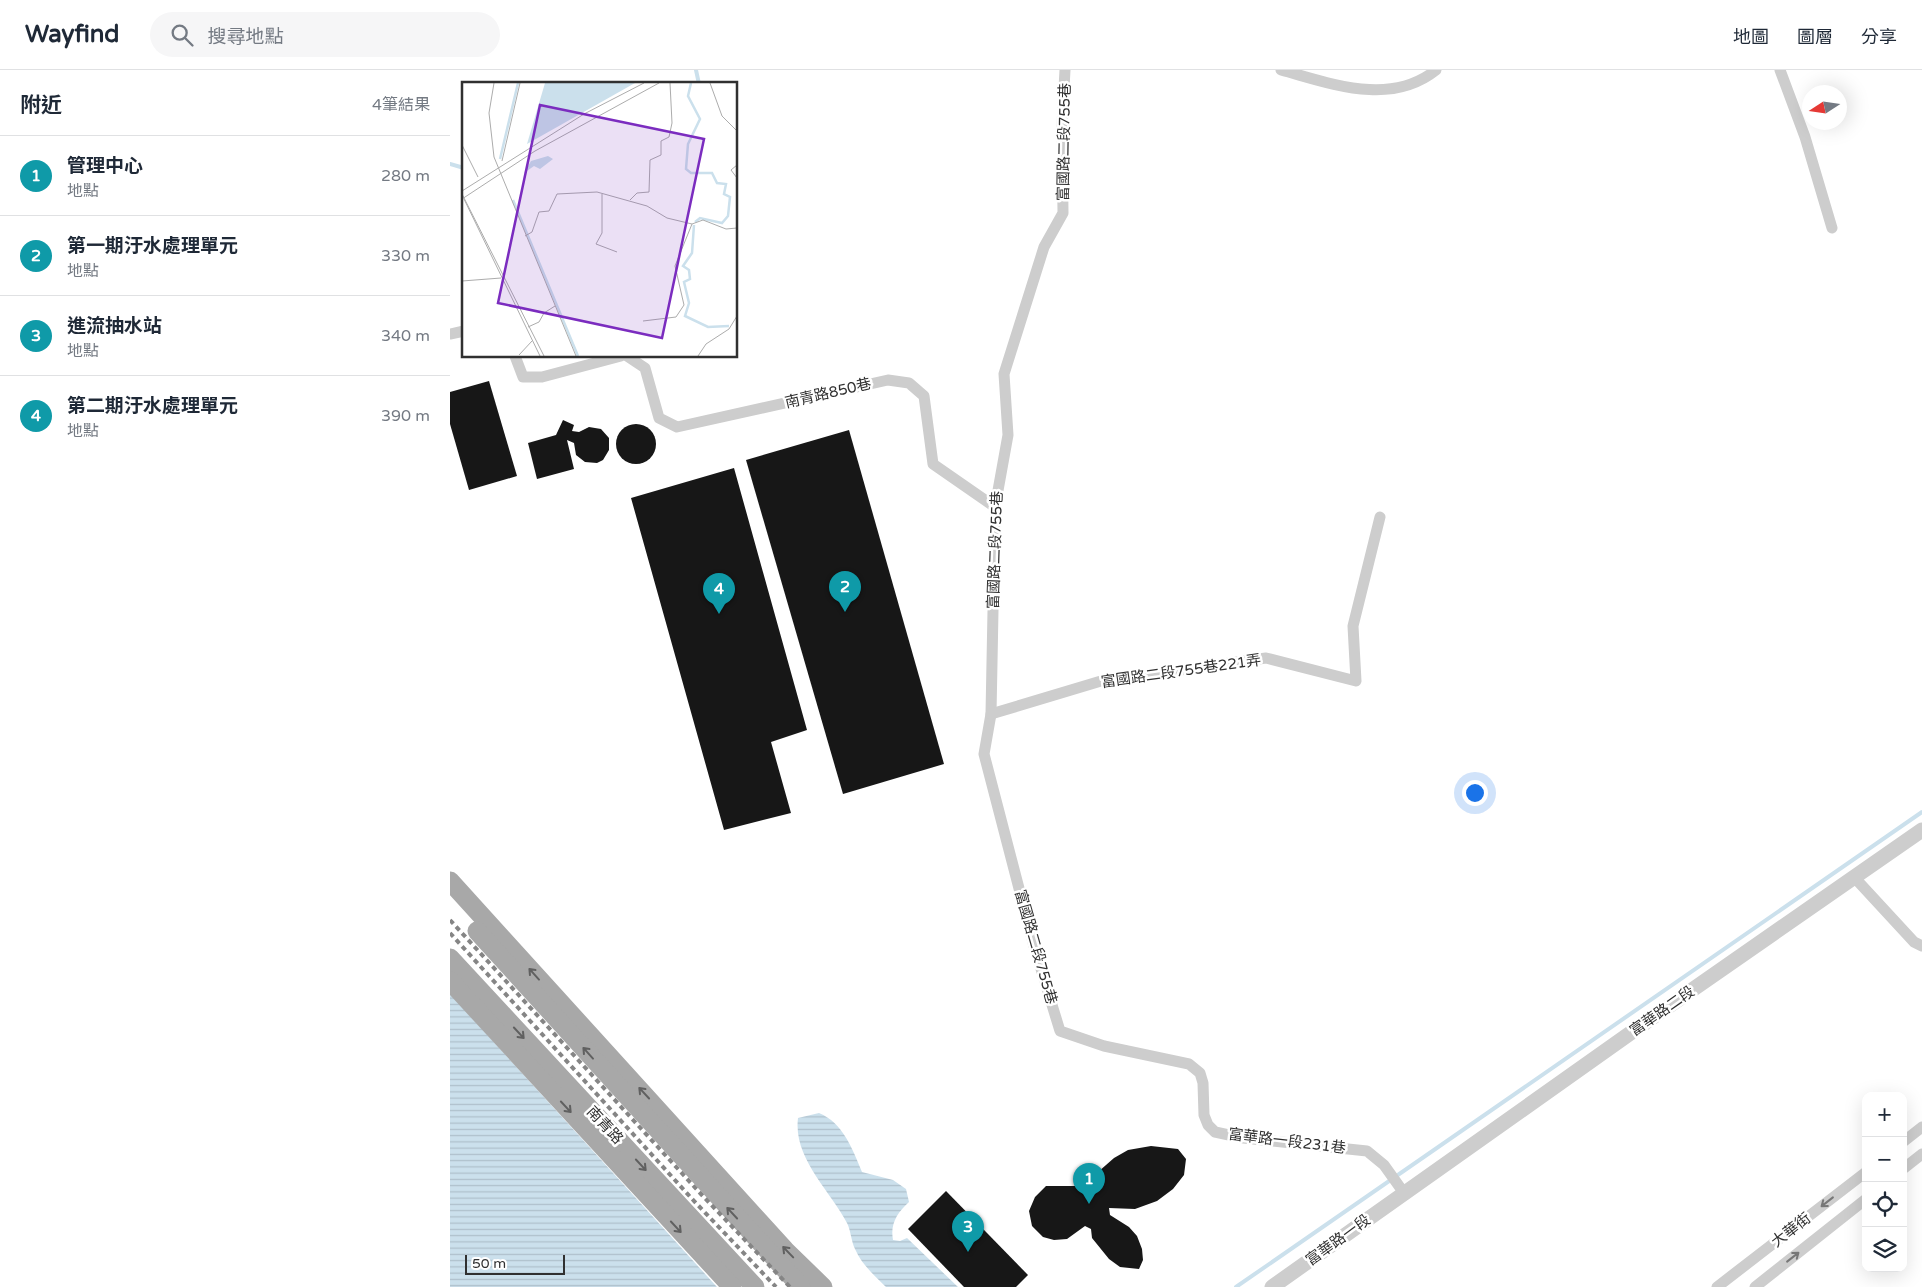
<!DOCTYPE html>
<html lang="zh-TW">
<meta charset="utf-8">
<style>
:root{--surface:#fff;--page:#f6f6f7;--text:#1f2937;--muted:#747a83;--line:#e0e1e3;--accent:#1a73e8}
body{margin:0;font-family:"Varela Round","Noto Sans TC",sans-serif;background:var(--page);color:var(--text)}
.controls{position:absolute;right:15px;bottom:15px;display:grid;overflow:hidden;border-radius:10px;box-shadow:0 5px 20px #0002}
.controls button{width:45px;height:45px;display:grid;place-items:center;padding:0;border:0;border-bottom:1px solid var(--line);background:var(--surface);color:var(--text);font:25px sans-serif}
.compass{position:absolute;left:1352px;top:15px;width:45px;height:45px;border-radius:50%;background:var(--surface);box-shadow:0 5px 20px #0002;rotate:258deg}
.scale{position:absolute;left:15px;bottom:12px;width:100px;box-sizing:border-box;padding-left:5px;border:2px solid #303030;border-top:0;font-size:14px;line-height:18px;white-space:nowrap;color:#303030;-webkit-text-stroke:4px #fff;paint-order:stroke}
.you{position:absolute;left:1024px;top:722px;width:18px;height:18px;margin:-12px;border:4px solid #fff;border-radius:50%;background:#1a73e8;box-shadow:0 0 0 8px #1a73e833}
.badge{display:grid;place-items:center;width:32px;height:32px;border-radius:50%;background:var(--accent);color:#fff;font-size:16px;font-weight:700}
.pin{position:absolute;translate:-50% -41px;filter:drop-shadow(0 1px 2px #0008)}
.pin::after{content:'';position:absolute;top:26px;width:18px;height:15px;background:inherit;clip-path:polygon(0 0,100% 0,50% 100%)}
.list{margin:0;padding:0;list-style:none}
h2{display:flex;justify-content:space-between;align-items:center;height:65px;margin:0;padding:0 20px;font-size:21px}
h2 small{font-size:16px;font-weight:400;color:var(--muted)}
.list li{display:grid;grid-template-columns:32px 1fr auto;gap:15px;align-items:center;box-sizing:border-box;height:80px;padding:0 20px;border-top:1px solid var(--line)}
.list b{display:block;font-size:19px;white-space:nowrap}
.list p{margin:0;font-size:16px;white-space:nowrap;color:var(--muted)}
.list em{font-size:16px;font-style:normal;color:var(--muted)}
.icon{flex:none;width:28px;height:28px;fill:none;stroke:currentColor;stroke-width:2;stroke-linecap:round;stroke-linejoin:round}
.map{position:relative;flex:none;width:1472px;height:1217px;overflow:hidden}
header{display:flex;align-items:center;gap:30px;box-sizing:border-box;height:70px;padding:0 25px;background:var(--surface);border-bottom:1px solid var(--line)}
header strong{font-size:24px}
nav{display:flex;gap:28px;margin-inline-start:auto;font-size:18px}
.search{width:350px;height:45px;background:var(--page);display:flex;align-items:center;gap:12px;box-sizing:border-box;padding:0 18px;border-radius:28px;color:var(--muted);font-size:19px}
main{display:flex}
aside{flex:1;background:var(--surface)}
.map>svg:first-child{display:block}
.water{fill:url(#water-rules)}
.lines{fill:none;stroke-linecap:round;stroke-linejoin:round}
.stream{stroke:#cbe0ec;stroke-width:4}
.building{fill:#171717}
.minor{stroke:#cdcdcd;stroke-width:11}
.tertiary{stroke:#cdcdcd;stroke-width:15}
.primary{stroke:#a8a8a8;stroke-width:19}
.rail{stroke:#858585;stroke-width:4;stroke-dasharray:5 4;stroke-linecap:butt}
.oneway{stroke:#606060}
.oneway2{stroke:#777}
.labels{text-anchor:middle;stroke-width:5;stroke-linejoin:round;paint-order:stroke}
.street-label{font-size:15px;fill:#303030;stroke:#fff}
.inset-river{fill:none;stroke:#cbe0ec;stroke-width:2.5}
.inset-road{fill:none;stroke:#acacac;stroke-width:1}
.view{fill:#7b2cbf;fill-opacity:0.15;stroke:#7b2cbf;stroke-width:2.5}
.inset-edge{fill:none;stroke:#303030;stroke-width:2.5}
</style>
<header>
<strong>Wayfind</strong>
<div class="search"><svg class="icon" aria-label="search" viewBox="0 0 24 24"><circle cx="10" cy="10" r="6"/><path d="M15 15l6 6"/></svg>搜尋地點</div>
<nav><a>地圖</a><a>圖層</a><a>分享</a></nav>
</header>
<main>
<aside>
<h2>附近<small>4筆結果</small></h2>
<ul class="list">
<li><span class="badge" style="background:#0f9aa8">1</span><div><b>管理中心</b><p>地點</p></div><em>280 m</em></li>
<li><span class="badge" style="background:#0f9aa8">2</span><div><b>第一期汙水處理單元</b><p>地點</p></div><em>330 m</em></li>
<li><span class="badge" style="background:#0f9aa8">3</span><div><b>進流抽水站</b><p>地點</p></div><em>340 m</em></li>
<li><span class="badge" style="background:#0f9aa8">4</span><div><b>第二期汙水處理單元</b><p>地點</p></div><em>390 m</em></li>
</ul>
</aside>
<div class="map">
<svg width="1472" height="1217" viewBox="0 0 1472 1217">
<defs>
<pattern id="water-rules" width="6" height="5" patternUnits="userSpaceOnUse" patternTransform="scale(1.25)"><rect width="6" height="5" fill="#cbe0ec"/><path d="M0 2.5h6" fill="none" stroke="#afc0cb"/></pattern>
</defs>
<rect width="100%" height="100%" fill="#fff"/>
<g class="water">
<polygon points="0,924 267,1217 0,1217"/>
<path d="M369,1043C393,1053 402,1078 412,1102L443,1110L456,1119L459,1132C447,1143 440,1154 443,1170L450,1171L457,1168L508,1217H436C424,1205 412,1195 405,1179C401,1171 401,1161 397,1153C380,1120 343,1088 348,1048Z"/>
</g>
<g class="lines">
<g class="stream">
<polyline points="246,0 249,14"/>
<polyline points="0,94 14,98"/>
<polyline points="786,1217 1472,742"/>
</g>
</g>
<g class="building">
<polygon points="39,311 67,406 19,420 0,354 0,322"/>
<polygon points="113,350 124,355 122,361 129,362 139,357 151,359 159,368 159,380 153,390 147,393 135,392 126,385 124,373 117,370 124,399 87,409 78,373 106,365"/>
<circle cx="186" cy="374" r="20"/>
<polygon points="399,360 494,694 393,724 296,390"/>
<polygon points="284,398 357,660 321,672 341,743 274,760 181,428"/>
<polygon points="701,1076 728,1079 736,1089 734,1105 723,1119 707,1131 685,1139 659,1138 660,1145 679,1157 687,1166 692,1179 693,1190 689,1199 670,1197 659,1189 642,1168 641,1159 635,1156 617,1169 604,1170 593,1167 582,1156 579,1141 585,1127 596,1116 632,1116 664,1088 678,1080"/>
<polygon points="496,1121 578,1205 566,1217 514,1217 458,1159"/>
</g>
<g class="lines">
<g class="minor">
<polyline points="615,0 612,55 613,143 594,177 554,304 558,365 545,437 541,644 534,684 584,876 610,961 654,976 739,994 750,1003 753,1013 754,1045 758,1055 765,1062 793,1068 917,1081 934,1095 954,1123"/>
<path d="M831,0C880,13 940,37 986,0"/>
<polyline points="1330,0 1355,67 1382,158"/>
<polyline points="0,264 14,261"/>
<polyline points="65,286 73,307 92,307 171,286"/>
<polyline points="177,286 195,298 209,348 227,357 438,310 459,313 474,326 483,394 545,437"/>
<polyline points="541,644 651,611 816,588 906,611 903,556 930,447"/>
<polyline points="1404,807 1464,872 1472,876"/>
<polyline points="1453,1072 1472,1057"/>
<polyline points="1453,1099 1472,1084"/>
<polyline points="1267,1217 1416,1102"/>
<polyline points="1305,1217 1416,1129"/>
</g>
<polyline class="tertiary" points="822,1217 1206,945 1472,760"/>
<g class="primary">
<polyline points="0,811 335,1180 373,1217"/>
<polyline points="27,861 351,1217"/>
<polyline points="0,888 305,1217"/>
<polyline points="0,911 282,1217"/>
</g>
<g class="rail">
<polyline points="0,850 250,1123 340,1217"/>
<polyline points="0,863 244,1131 326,1217"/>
</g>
</g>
<defs><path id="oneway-shaft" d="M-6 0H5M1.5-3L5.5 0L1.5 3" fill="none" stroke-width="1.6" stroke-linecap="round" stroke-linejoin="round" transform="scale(1.25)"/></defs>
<g class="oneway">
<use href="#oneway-shaft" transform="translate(84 904) rotate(-132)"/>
<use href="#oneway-shaft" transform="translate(69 963) rotate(47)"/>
<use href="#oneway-shaft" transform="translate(138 983) rotate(-132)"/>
<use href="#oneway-shaft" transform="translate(194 1023) rotate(-133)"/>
<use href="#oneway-shaft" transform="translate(116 1037) rotate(47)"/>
<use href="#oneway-shaft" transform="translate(191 1095) rotate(47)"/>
<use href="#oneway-shaft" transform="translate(282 1143) rotate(-133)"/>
<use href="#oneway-shaft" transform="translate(226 1157) rotate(47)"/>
<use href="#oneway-shaft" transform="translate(338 1182) rotate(-134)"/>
</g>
<g class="oneway2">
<use href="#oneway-shaft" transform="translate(1377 1132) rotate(142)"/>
<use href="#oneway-shaft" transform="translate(1343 1187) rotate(-38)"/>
</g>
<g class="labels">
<g class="street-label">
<text transform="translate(614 72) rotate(-89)" y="5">富國路二段755巷</text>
<text transform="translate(378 323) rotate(-13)" y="5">南青路850巷</text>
<text transform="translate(545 480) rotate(-88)" y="5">富國路二段755巷</text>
<text transform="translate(731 601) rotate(-8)" y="5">富國路二段755巷221弄</text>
<text transform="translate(586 877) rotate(74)" y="5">富國路二段755巷</text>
<text transform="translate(1212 941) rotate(-35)" y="5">富華路二段</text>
<text transform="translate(155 1055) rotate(47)" y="5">南青路</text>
<text transform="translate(837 1071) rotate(7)" y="5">富華路一段231巷</text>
<text transform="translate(1341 1160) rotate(-38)" y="5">大華街</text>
<text transform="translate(888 1170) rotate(-36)" y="5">富華路一段</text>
</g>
</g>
<g transform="translate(12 12)">
<rect width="275" height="275" fill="#fff"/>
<path d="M83,1H173L65,62ZM86,74L91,77L78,87L72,84L62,91L69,79Z" fill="#cbe0ec"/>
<path class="inset-river" d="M229,1L226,14L238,37L226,62L224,87L229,91H250L255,101L264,102L262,112L268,115L266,134L260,141L238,136L233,140M38,77L56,1M51,118L116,274M232,143L230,171L221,184L227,188L228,197L222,200L227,221L223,234L246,245L267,244"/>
<path class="inset-road" d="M32,1L27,31L32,75L114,274M248,1L260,34L275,49M0,63L16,95M40,79L58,1M275,83L269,88L275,96M0,109L122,32L182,1M0,112L82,274M140,112V151L134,162L155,170M0,117L73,69L197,1M2,117L78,274M168,118L175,111L187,110L188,78L199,73V59L207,55L210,41L208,1M63,154L70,150L77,130L87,129L95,112L135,110L185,124L205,136L230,142L241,138L264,147L275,146M0,199L39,196M181,239L214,235L222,223L213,184L230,142M66,245L77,240L82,231L93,224M57,273L70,259M236,274L244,262L267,247L275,234"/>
<path class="view" d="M78,23L242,57L200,256L36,221Z"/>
<rect width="275" height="275" class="inset-edge"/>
</g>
</svg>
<div class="controls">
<button>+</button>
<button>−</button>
<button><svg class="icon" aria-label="locate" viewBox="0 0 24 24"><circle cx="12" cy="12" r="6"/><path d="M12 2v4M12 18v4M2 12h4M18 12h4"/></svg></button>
<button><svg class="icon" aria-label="layers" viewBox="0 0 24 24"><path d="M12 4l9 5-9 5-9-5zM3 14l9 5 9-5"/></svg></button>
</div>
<svg class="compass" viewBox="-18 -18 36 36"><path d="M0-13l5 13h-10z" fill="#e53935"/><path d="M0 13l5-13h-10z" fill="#747a83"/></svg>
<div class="scale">50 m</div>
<div class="you"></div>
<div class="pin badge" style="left:639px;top:1134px;background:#0f9aa8">1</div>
<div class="pin badge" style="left:395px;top:542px;background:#0f9aa8">2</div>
<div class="pin badge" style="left:518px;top:1182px;background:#0f9aa8">3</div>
<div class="pin badge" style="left:269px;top:544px;background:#0f9aa8">4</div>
</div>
</main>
